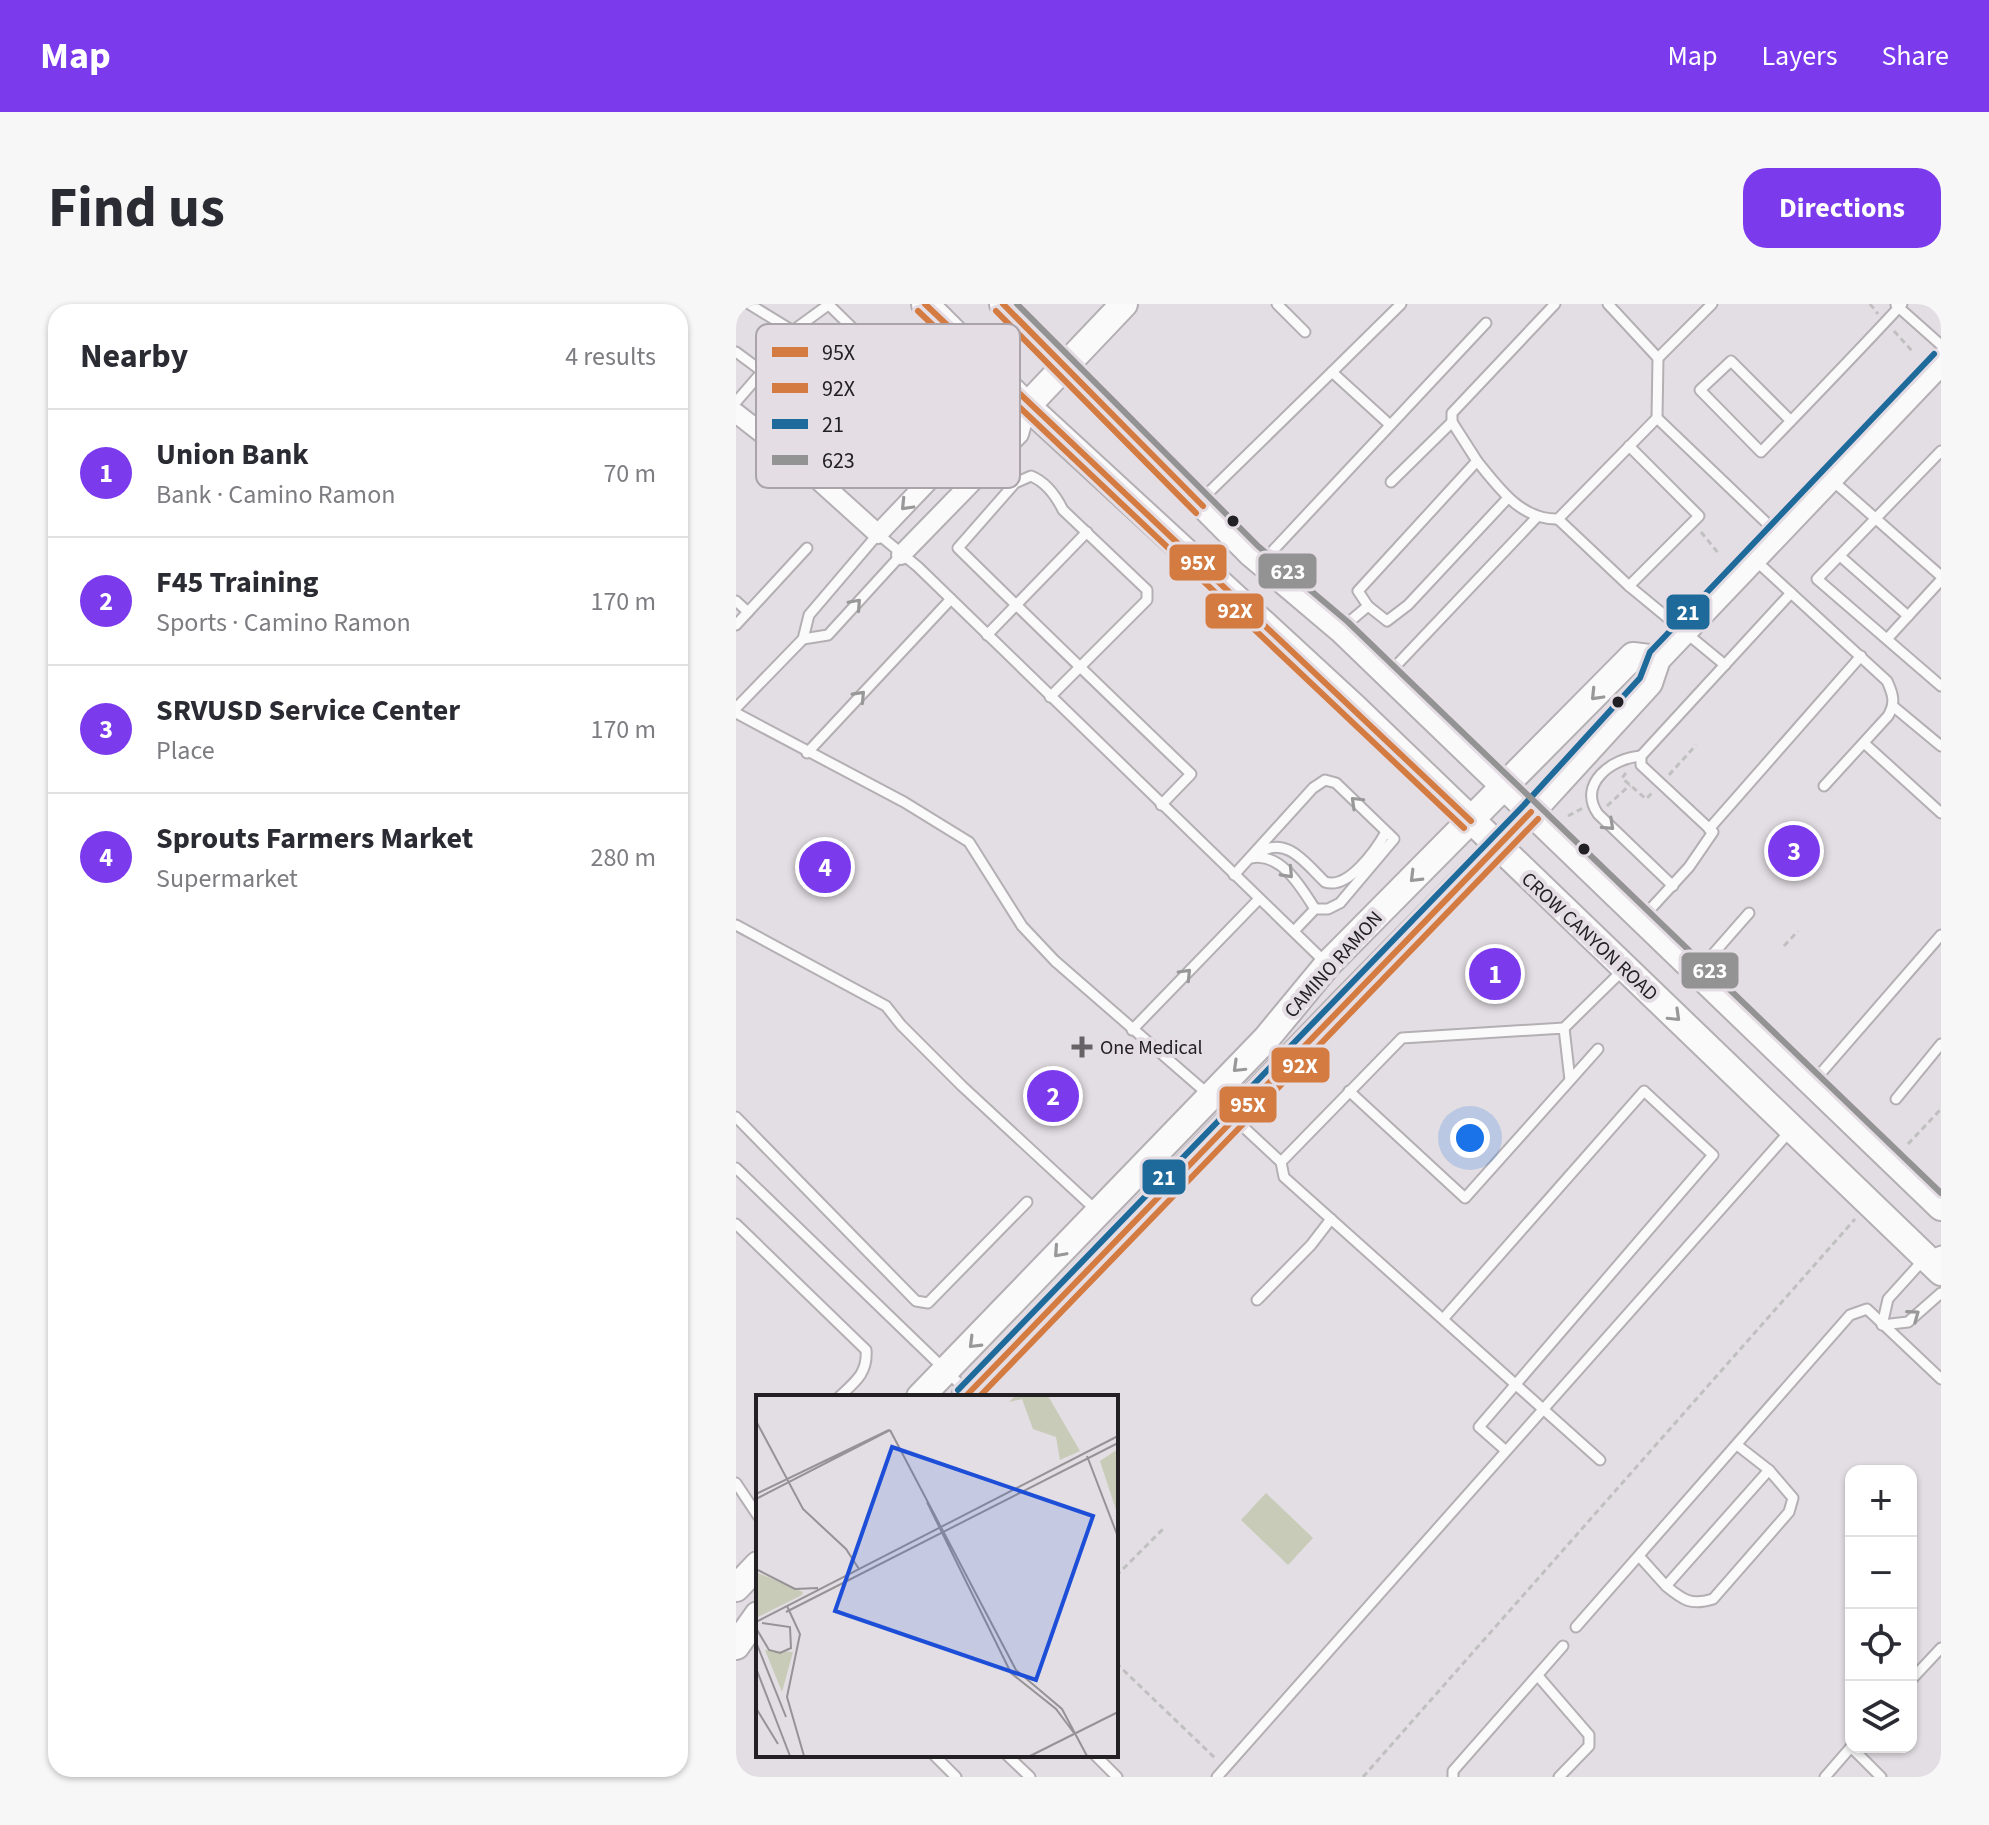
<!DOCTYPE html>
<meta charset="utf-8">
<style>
:root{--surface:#fff;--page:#f7f7f7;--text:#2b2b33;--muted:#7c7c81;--line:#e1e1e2;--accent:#7c3aed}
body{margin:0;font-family:"Source Sans 3",sans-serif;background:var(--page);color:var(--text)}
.controls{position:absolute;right:24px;bottom:24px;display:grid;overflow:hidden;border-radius:16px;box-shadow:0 2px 6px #0004}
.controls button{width:72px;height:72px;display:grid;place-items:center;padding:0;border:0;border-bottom:2px solid var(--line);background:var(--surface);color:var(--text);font:40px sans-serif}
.you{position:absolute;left:734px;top:834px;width:28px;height:28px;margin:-20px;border:6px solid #fff;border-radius:50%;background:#1a73e8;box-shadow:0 0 0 12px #1a73e833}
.badge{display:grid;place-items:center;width:52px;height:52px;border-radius:50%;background:var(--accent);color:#fff;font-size:26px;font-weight:700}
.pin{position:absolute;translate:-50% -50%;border:4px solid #fff;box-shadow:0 2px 8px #0006}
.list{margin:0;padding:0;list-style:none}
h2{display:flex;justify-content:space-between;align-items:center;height:104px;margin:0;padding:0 32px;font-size:34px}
h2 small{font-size:26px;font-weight:400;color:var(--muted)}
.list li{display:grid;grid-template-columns:52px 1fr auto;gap:24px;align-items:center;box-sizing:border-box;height:128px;padding:0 32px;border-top:2px solid var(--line)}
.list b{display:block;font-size:30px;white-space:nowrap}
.list p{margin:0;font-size:26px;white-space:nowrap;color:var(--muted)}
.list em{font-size:26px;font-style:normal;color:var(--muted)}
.icon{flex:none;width:44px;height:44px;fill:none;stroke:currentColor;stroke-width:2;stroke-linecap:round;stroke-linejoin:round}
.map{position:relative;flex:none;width:1205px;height:1473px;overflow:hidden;border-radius:24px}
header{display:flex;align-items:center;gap:48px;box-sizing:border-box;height:112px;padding:0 40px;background:var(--accent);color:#fff}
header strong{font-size:38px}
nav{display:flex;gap:44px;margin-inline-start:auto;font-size:28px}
.intro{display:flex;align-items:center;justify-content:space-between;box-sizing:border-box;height:192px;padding:0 48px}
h1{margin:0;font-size:56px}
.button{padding:20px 36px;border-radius:24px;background:var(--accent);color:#fff;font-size:28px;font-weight:700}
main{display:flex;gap:48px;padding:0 48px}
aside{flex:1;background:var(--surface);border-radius:24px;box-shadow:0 2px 6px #0004}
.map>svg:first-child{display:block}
.green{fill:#c8cbb8}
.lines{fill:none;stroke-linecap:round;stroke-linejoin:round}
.lane-casing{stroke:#b3afb3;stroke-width:13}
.street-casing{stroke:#b3afb3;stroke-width:22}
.secondary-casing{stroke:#b3afb3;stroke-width:30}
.path{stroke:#c0c0c0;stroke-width:3;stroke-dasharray:6 4;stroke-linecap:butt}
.lane{stroke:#fbfafb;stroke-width:9}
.street{stroke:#fbfafb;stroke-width:18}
.secondary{stroke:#fbfafb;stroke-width:26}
.bus-1-casing{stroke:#e4dde4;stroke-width:12}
.bus-2-casing{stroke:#e4dde4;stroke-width:12}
.bus-3-casing{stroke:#e4dde4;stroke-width:12}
.bus-4-casing{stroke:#e4dde4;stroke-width:12}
.bus-1{stroke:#d37b41;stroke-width:6}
.bus-2{stroke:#d37b41;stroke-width:6}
.bus-3{stroke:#1e6b9b;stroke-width:6}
.bus-4{stroke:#939393;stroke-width:6}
.oneway{stroke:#999899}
.bus-dot{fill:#222022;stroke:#e4dde4;stroke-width:3}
.poi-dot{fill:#666266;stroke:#e4dde4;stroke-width:3}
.labels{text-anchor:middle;stroke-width:8;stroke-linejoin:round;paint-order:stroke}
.street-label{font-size:20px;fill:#222022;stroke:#e4dde4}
.poi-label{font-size:20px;fill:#222022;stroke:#e4dde4;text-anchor:start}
.inset-road{fill:none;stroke:#969296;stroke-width:2}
.view{fill:#1d4ed8;fill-opacity:0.15;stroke:#1d4ed8;stroke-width:4}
.inset-edge{fill:none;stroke:#222022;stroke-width:4}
.key{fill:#e4dde4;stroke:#aaa4aa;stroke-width:2}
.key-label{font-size:22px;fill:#222022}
.line-badge{stroke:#e4dde4;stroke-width:3}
.badge-label{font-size:22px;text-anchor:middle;font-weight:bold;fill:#fff}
</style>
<header>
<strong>Map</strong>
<nav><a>Map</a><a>Layers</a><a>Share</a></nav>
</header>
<div class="intro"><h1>Find us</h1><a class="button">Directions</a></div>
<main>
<aside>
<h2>Nearby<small>4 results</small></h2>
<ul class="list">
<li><span class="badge">1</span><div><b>Union Bank</b><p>Bank · Camino Ramon</p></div><em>70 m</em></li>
<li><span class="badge">2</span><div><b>F45 Training</b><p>Sports · Camino Ramon</p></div><em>170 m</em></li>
<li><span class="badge">3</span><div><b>SRVUSD Service Center</b><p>Place</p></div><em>170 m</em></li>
<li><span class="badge">4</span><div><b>Sprouts Farmers Market</b><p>Supermarket</p></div><em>280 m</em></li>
</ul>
</aside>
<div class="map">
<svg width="1205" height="1473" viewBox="0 0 1205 1473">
<rect width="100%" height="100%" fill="#e3dee3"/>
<polygon class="green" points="530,1189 577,1234 552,1261 505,1216"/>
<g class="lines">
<g class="lane-casing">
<g id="lane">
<polyline points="541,0 569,28"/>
<polyline points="1160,1 1205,41"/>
<polyline points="55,28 92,1"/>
<polyline points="0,48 58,91 117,151 132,162 145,156 193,107 186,92 92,0"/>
<polyline points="922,54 976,0"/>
<polyline points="596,68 665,0"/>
<polyline points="0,98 57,32 54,25 13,0"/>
<polyline points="921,114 1038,226"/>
<path d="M1055,117L995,57L964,86L1025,148C1072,99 1120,50 1166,0"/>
<polyline points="716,118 716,109 819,0"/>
<polyline points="1205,147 1081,275 1205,382"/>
<path d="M741,157C763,184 785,216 822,215L921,114L922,54L872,0"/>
<polyline points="1097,177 1205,272"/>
<polyline points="655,178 716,118 741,157 622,287 632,302 651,317 672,301 771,195"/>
<polyline points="466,195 596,68 653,120"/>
<polyline points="822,215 893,282 989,361"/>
<polyline points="1104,252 1172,312"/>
<polyline points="529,255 750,19"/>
<path d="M1019,256L1151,377C1157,390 1160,399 1152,412L1088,482"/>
<polyline points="893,282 963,212 893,142"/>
<polyline points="0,297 12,308"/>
<polyline points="0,321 71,244"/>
<polyline points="607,323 632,302"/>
<polyline points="251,331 351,228"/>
<polyline points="67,335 92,331 165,251"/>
<polyline points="1151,335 1205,276"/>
<polyline points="654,368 801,213"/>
<path d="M314,393L411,296V286L327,206C320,192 310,178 295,172L279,179L222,244C299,320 377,395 455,470L425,501"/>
<polyline points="1158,403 1205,442"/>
<polyline points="0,404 67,335 73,311 142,230 182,263 589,658"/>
<polyline points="0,409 168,498 233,538 286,622 319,657 473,791 545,858 548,873 864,1156"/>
<polyline points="1128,439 1205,509"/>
<polyline points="71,449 215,295"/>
<path d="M905,452C876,454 841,480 862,510L937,582"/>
<polyline points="973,525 1125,352"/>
<path d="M522,549C551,531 569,559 589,578C612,586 640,546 650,528"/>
<path d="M515,554C545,548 565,583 579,605"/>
<polyline points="498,571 577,484 589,476 600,479 658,535 604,599 592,605 579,605 558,627"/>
<polyline points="908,612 953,563 977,528 905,461 905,452 1055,289"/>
<polyline points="0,621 150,702 165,721 226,782 361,907"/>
<polyline points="963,666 1013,609"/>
<polyline points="828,724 888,665"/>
<polyline points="396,726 523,595"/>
<polyline points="1078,777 1205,631"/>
<polyline points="613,787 729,894 862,745"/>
<polyline points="1160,795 1205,740"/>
<polyline points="0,813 180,997 192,999 291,898"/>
<polyline points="545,858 666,734 828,724 834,776"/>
<polyline points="0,864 231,1087"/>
<path d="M0,920L130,1046C132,1069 119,1078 103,1093"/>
<polyline points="1205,947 1190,953 1152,995 1146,1021 1172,1018 1205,989"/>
<polyline points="521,996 575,941 595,915"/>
<polyline points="708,1014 908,787 977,851 743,1123 769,1146"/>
<polyline points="1001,1141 1033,1166"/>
<polyline points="0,1179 22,1212"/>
<path d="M903,1252L930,1282L1033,1166L1057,1194L1053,1208L977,1295C955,1302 947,1296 930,1282"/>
<polyline points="840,1323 1114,1011 1131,1005 1205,1075"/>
<polyline points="802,1372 853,1431 853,1442 823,1473"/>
<polyline points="1175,1376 1205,1344"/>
<polyline points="1115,1443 1145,1473"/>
<polyline points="198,1451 220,1473"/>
<polyline points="271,1451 294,1473"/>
<polyline points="359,1451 381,1473"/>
<polyline points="481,1473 1055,826"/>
<polyline points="717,1473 717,1467 827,1342"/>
<polyline points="1089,1473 1115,1443"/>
</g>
</g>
<g class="street-casing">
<polyline id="street" points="0,109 60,156 142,230 261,105 291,102 283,130 165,251"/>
</g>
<g class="secondary-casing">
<g id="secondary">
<polyline points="189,0 291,102 619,404 1205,968"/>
<polyline points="267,0 515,249 605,325 1205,903"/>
<polyline points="291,102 388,0"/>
<polyline points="184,1093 530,735 592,660 897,352 921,355"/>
<polyline points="229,1093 605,701 795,508 913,379 921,355 1205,57"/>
<polyline points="0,1284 22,1261"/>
<polyline points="0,1342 22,1311"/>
</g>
</g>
<g class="path">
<polyline points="1134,0 1142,10"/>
<polyline points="1158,27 1177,48"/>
<polyline points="77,85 57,67 98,25"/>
<polyline points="965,228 983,250"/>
<polyline points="890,469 886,474 910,495 917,488"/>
<polyline points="933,471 960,441"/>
<polyline points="871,502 894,481"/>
<polyline points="832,512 847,504"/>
<polyline points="1048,642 1062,627"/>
<polyline points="1172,840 1205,805"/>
<polyline points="380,1272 428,1224"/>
<polyline points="380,1359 481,1456"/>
<polyline points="627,1473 1119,915"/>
</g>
<use href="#lane" class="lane"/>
<use href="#street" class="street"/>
<use href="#secondary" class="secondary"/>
<g class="bus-1-casing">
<g id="bus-1">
<polyline points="189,0 735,517"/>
<polyline points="267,0 467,202"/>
<polyline points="229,1093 795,508"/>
</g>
</g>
<g class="bus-2-casing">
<g id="bus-2">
<polyline points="182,7 728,524"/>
<polyline points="260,7 460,209"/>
<polyline points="243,1093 802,515"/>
</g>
</g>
<g class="bus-3-casing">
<polyline id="bus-3" points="222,1086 788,501 904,374 914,348 1198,50"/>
</g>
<g class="bus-4-casing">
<polyline id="bus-4" points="281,0 522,242 612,318 1205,889"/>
</g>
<use href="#bus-1" class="bus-1"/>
<use href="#bus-2" class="bus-2"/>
<use href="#bus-3" class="bus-3"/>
<use href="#bus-4" class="bus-4"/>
</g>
<defs><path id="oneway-chevron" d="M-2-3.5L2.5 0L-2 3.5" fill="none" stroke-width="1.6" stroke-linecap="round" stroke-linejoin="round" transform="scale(2)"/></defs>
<g class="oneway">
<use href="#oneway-chevron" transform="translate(170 201) rotate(134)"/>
<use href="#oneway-chevron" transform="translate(120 300) rotate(-48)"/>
<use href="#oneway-chevron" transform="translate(860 391) rotate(134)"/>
<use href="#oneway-chevron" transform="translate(124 392) rotate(-47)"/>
<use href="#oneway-chevron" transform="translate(620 498) rotate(-136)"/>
<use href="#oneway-chevron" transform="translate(873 521) rotate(43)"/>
<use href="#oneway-chevron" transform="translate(552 569) rotate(47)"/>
<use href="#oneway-chevron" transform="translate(679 573) rotate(135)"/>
<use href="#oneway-chevron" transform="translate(450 670) rotate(-46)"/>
<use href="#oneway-chevron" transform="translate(939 712) rotate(44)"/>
<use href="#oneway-chevron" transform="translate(502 763) rotate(136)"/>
<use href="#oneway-chevron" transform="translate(323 948) rotate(132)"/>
<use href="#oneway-chevron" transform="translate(1178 1011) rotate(-36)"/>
<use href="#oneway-chevron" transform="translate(238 1039) rotate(135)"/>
</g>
<g class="bus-dot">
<circle cx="497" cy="217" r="7"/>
<circle cx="882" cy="398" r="7"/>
<circle cx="848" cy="545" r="7"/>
</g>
<path class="poi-dot" d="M342 731h8v8h8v8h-8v8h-8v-8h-8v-8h8z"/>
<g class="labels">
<g class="street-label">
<text transform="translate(854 632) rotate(43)" y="7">CROW CANYON ROAD</text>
<text transform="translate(597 660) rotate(-48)" y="7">CAMINO RAMON</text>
</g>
<g class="poi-label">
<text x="364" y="750">One Medical</text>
</g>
</g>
<g transform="translate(20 1091)">
<rect width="362" height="362" fill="#e3dee3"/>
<path d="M259,1H292L324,56L304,65L300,42L277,34L266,4L253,7ZM362,54V121L344,66ZM0,177L47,197L46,200L0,223ZM9,255L37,257L26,297Z" fill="#c8cbb8"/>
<path class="inset-road" d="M0,26L47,114L90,154L103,174M134,35L260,275L306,314L331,361M331,61L362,142M0,99L133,35M0,104L134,35M171,107L255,278L300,314L318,338M0,174L39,194L62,193M31,211L44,239L31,302L48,361M30,217L362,48M0,227L362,41M0,233L13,255L24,258L35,253L34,232L6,228M0,247L30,322M0,273L34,361M0,313L22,349M274,361L362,317"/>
<path class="view" d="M136,52L337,121L280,285L79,216Z"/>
<rect width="362" height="362" class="inset-edge"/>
</g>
<rect x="20" y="20" width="264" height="164" rx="12" class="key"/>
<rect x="36" y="43" width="36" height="10" fill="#d37b41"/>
<rect x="36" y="79" width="36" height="10" fill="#d37b41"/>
<rect x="36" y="115" width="36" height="10" fill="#1e6b9b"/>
<rect x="36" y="151" width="36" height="10" fill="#939393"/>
<g class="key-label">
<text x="86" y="56">95X</text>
<text x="86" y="92">92X</text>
<text x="86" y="128">21</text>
<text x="86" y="164">623</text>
</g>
<g class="line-badge">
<rect x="432" y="239" width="60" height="39" rx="8" fill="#d37b41"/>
<rect x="521" y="248" width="61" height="38" rx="8" fill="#939393"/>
<rect x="468" y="288" width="61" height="38" rx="8" fill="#d37b41"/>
<rect x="929" y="289" width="46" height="38" rx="8" fill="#1e6b9b"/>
<rect x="944" y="647" width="60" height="39" rx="8" fill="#939393"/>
<rect x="534" y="742" width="61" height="38" rx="8" fill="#d37b41"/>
<rect x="482" y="781" width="60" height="39" rx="8" fill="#d37b41"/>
<rect x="405" y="854" width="46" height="38" rx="8" fill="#1e6b9b"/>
</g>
<g class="badge-label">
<text x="462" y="266">95X</text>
<text x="552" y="275">623</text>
<text x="499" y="314">92X</text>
<text x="952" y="316">21</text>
<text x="974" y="674">623</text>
<text x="564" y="769">92X</text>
<text x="512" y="808">95X</text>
<text x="428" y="881">21</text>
</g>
</svg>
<div class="controls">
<button>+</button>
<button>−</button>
<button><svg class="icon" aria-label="locate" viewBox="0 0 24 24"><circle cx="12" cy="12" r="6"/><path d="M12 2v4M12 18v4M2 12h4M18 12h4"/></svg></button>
<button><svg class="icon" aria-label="layers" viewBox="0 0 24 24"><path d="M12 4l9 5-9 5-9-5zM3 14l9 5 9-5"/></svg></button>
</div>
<div class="you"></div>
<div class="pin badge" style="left:759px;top:670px">1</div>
<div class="pin badge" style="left:317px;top:792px">2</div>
<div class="pin badge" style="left:1058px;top:547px">3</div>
<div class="pin badge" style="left:89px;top:563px">4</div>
</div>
</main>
